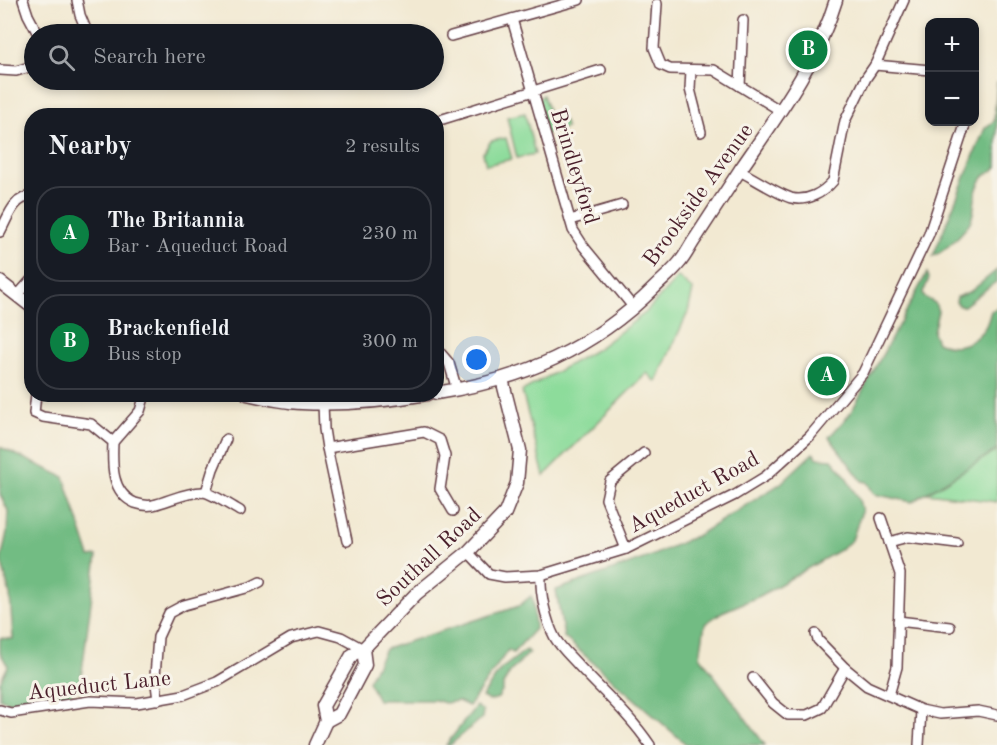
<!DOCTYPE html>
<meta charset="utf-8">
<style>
:root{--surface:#171b24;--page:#242831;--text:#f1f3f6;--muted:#9ea1a6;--line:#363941;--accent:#0b8043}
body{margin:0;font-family:"Old Standard TT",serif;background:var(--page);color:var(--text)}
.controls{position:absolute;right:18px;top:18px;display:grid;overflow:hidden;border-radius:12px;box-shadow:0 3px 9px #0003}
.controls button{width:54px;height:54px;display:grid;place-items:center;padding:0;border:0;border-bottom:2px solid var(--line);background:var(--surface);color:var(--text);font:30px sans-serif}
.you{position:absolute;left:477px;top:360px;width:21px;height:21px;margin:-15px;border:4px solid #fff;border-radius:50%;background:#1a73e8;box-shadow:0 0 0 9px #1a73e833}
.badge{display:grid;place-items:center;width:39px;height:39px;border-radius:50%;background:var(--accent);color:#fff;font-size:20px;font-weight:700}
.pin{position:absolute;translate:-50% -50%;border:3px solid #fff;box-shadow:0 2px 6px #0006}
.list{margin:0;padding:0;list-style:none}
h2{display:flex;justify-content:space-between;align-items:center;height:78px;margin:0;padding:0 24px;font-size:26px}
h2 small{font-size:20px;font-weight:400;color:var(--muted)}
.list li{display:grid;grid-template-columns:39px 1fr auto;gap:18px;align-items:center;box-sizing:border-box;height:96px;margin:0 12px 12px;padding:0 12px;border:2px solid var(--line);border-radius:24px}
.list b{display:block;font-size:22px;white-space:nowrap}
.list p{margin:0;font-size:20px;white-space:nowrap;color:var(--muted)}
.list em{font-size:20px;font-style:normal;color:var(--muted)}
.icon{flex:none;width:33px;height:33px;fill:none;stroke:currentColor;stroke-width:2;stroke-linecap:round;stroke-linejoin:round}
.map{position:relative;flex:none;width:997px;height:745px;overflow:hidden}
.search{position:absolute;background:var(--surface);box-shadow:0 3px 9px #0003;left:24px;top:24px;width:420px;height:66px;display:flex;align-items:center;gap:15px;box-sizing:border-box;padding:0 21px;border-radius:33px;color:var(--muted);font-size:22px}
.panel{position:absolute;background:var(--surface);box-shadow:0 3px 9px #0003;left:24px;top:108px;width:420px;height:294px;border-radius:24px}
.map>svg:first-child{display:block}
.green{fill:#8ddc9b;stroke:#6c7e63;stroke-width:1.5}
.forest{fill:#72bc83;stroke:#5e6e57;stroke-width:1.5}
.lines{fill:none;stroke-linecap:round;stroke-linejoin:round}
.minor-casing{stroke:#633d44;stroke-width:12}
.tertiary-casing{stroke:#633d44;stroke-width:15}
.minor{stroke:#fff;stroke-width:9}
.tertiary{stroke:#fff;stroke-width:12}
.labels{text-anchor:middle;stroke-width:6;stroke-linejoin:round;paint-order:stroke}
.street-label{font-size:22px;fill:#4a1f2b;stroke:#f7f3e8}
</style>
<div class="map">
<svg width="997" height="745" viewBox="0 0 997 745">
<rect width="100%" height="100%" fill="#f7f3e8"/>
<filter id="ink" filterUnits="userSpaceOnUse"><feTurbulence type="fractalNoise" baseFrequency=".0167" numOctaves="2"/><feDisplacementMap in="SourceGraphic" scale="12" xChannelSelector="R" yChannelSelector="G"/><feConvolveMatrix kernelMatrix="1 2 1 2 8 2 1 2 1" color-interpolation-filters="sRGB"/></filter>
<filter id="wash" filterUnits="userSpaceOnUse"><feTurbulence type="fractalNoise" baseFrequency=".008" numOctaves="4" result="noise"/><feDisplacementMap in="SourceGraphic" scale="24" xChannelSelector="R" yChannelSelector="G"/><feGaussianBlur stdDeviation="1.35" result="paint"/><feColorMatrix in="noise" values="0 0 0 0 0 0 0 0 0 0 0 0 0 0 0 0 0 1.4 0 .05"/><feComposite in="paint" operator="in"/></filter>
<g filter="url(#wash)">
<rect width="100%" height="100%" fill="#f2e9d2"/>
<g class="green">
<polygon points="543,95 552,123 563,120 566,128 545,134 536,101"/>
<polygon points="525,113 535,154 517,158 507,117"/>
<polygon points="506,138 512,159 486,165 483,153 491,141"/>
<polygon points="678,277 693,290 688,312 656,382 647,373 544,476 522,391 597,349 645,313"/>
<polygon points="997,450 997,502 927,493"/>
</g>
<g class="forest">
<path d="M997,81V167C992,171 985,174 982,179C973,190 976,208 971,220C966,231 943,253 933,256L985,128L994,121Z"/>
<polygon points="997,270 997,281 964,306 960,306 956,302 957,297 971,291"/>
<path d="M927,273L929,278L923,293L924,297L935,303L938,311L933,332L937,342C956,350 971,346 984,329C988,324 989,317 991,311L997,308V450L912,502L874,494L867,482L862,481L829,437L850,414Z"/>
<polygon points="0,447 64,477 90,557 97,556 81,679 71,694 13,703 0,699 0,682 8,666 0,653 0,638 13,639 10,595 1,560 7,532 8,511 0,494"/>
<polygon points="813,453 818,458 832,459 845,475 859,500 862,511 852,540 838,551 760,596 722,612 705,624 700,656 765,745 687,745 564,637 556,590 649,557 700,534 780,484"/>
<polygon points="531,596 533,600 535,629 513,653 508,650 469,706 458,701 445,703 435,700 378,700 368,681 385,649 519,606"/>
<polygon points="526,650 529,653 511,671 503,684 503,690 498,698 489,701 482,697 500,670"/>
<polygon points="476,706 483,711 482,718 450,745 446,745"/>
</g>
</g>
<g filter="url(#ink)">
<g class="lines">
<g class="minor-casing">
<g id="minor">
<polyline points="23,0 28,15 38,34"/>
<polyline points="77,0 80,15 88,34"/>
<polyline points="657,4 654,48 661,65 670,69 714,70 781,111"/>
<polyline points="512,19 573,230 584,247 634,308"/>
<polyline points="451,36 579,0"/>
<polyline points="875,65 930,70"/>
<polyline points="0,70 16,71 33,66 34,64"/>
<polyline points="691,70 690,89 701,132"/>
<polyline points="740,86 743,20"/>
<polyline points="443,119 601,70"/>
<path d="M740,171C753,178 778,194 791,198C807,202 823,193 833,181L845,121L866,78L875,65L904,0"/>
<polyline points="570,220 622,205"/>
<path d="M0,232C8,218 13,197 32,196"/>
<polyline points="17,296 32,279"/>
<polyline points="436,348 449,363 457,390"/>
<path d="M36,394L34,413L43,417L91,424L113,442C112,464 111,493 135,503C141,505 147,506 153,505C170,501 185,492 203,492C212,493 231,506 240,511"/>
<polyline points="323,403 324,429 327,448 347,541"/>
<polyline points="113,442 140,411 145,394"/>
<polyline points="327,448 424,432 440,440 445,456 440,489 453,511"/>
<polyline points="206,492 213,469 226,439"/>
<polyline points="881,518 900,574 897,667 889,695"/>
<polyline points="889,542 908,537 957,543"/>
<polyline points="626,549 606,499 610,481 644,453"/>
<polyline points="468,552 489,574 505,577 541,575 626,549 735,495 766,476 810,436 863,373 929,234 966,122"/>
<path d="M541,575C540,594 546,621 555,638C561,648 571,657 579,666C603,692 630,715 650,745"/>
<polyline points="898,621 950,627"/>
<polyline points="816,634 818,640 845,668 867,686 921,710 940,714 978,711 997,715"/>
<polyline points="753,678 773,703 788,715 807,715 822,708 845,668"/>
<polyline points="158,700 155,676 158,637 169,613 184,605 250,587 260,582"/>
<polyline points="0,710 11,713 90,701 137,703 183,695 217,682 291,638 319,631 341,637 363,649"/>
<polyline points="919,745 921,710"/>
</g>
</g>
<g class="tertiary-casing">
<g id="tertiary">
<polyline points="0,282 32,307"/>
<path d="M436,393C522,380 593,349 654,288C663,279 673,271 680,262C686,255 690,246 695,239C710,216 725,193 740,170C777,116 817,63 836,0"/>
<path d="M247,394C265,398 283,402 302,403C343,405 386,401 427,394"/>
<polyline points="326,721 339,714 365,665 363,649"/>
<polyline points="315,745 326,721 323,706 352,655 363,649 416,594 468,552 505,513 517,483 520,450 502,379"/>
</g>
</g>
<use href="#minor" class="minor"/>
<use href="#tertiary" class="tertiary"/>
</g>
</g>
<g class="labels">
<g class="street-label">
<text transform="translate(576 166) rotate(73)" y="8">Brindleyford</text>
<text transform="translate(697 194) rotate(-54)" y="8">Brookside Avenue</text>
<text transform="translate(693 491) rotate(-29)" y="8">Aqueduct Road</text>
<text transform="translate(428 556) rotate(-43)" y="8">Southall Road</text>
<text transform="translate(99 684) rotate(-6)" y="8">Aqueduct Lane</text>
</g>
</g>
</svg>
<div class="controls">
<button>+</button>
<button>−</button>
</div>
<div class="you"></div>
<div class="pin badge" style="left:827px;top:376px">A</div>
<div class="pin badge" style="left:808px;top:50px">B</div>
<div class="search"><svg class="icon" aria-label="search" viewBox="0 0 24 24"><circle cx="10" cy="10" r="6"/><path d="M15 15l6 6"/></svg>Search here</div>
<section class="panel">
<h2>Nearby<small>2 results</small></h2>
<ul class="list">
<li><span class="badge">A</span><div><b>The Britannia</b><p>Bar · Aqueduct Road</p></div><em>230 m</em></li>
<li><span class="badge">B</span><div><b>Brackenfield</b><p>Bus stop</p></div><em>300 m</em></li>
</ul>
</section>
</div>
